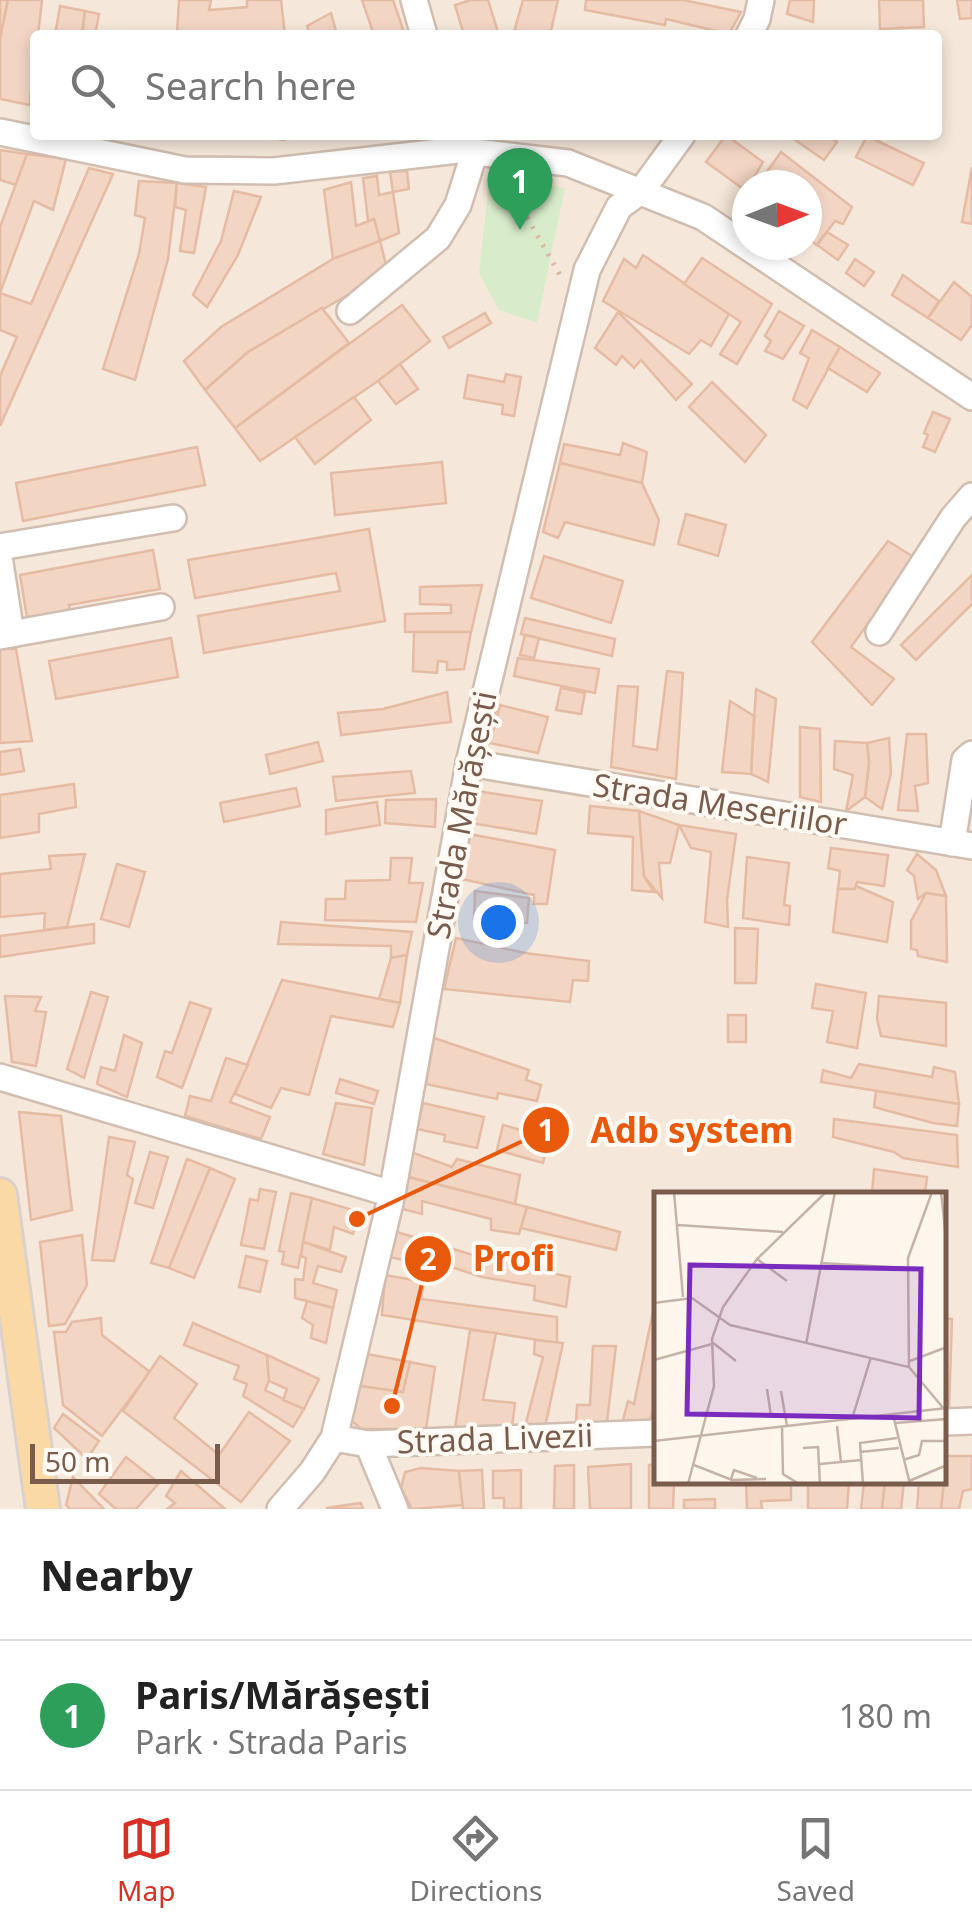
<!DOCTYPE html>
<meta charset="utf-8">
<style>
:root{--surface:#fff;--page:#f6f6f6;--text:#222;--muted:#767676;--line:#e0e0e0;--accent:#d93025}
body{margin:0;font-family:"Noto Sans",sans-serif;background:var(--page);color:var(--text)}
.compass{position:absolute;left:732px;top:170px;width:90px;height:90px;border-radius:50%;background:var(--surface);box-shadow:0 5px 15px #0003;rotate:89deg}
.scale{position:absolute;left:30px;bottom:25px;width:190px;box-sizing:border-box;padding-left:10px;border:5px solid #7a5c4d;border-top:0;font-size:28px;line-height:35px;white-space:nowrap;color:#7a5c4d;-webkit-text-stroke:8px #fffaf3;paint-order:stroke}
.you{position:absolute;left:498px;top:922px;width:35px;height:35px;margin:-25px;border:8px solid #fff;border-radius:50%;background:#1a73e8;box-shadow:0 0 0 15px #1a73e833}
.badge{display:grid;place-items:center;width:65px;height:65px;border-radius:50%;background:var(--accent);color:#fff;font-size:32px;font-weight:700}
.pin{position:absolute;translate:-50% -82px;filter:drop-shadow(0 2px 5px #0008)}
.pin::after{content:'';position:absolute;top:52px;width:35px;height:30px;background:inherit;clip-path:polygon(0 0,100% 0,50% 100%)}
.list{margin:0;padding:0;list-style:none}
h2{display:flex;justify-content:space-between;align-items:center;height:130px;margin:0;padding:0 40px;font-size:42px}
h2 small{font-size:32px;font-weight:400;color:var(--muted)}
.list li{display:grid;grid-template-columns:65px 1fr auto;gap:30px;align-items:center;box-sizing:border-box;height:150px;padding:0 40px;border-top:2px solid var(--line)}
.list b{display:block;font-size:38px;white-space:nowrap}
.list p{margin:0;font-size:32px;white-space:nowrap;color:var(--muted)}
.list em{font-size:32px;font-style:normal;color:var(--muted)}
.icon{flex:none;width:55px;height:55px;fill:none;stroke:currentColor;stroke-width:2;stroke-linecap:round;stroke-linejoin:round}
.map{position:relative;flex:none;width:972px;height:1509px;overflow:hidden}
.search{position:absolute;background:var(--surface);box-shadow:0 5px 15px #0003;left:30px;right:30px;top:30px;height:110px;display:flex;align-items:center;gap:25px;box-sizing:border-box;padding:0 35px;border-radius:10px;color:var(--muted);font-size:38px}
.sheet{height:280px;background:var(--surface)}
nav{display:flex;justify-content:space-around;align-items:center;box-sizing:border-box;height:140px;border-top:2px solid var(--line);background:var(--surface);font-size:28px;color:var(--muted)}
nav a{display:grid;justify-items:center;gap:5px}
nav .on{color:var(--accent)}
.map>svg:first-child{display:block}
.residential{fill:#f5e8da;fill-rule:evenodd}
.green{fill:#d8ecc9}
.building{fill:#f3d5c3;stroke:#e6bba3;stroke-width:2.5}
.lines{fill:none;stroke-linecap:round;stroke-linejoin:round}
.minor-casing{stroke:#d1beb0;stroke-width:30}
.major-casing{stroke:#dad1cd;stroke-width:38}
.path{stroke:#d9b8a5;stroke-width:5;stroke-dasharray:2.5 8;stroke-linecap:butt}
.minor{stroke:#fff;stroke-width:25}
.major{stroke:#fbd9a5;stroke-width:32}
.labels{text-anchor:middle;stroke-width:8;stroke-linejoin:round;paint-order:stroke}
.street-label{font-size:32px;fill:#7a5c4d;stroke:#fffaf3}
.inset-road{fill:none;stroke:#c5b3a7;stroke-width:2.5}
.view{fill:#7b2cbf;fill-opacity:0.15;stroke:#7b2cbf;stroke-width:5}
.inset-edge{fill:none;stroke:#7a5c4d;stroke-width:5}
.leader{fill:none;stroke:#e8590c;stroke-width:4}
.callout-dot{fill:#e8590c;stroke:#fffaf3;stroke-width:4}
.mark-label{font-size:30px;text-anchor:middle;font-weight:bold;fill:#fff}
.callout-label{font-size:35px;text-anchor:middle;font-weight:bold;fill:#e8590c;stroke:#fffaf3;stroke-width:8;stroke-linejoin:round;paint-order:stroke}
</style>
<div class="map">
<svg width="972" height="1509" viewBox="0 0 972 1509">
<rect width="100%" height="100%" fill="#fdf6ec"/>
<path class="residential" d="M0,0H972V1509H0ZM35,35H937V135H35ZM747,185H807V245H747ZM657,1194H944V1482H657Z"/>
<polygon class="green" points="490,174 565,188 537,323 499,310 479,273"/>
<g class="building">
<polygon points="0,0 8,0 0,39"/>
<polygon points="8,0 42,0 38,35 35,35 30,105 0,99 0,39"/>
<polygon points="179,0 211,0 209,10 247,7 247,0 281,0 285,35 177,33"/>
<polygon points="362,0 393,0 405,35 374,35"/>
<polygon points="471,0 488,0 499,35 464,35 455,5"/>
<polygon points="523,0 558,0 550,35 514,32"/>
<polygon points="586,0 683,0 741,12 729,34 666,19 665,25 585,10"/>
<polygon points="790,0 814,0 813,22 787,14"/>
<polygon points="879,0 923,0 924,27 880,29"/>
<polygon points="957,0 972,0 972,18 960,19"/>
<polygon points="60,6 85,11 82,35 55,35"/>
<polygon points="85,11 99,14 95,35 82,35"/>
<polygon points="331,13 337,35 310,35 307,26"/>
<polygon points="33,76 35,76 35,105 30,105"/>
<polygon points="250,135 287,135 284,140"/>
<polygon points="726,135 763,162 746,191 706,162"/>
<polygon points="788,135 828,135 837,142 824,160"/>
<polygon points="867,136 924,163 913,185 856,157"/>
<polygon points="0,150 27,154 16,185 0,180"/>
<polygon points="781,152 852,207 843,224 835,221 817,245 807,238 807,185 782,185 766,173"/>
<polygon points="27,154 66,159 53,210 34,201 0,293 0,227"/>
<polygon points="972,167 972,224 962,222"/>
<polygon points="89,168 113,174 0,426 0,376 17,337 0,330 0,293 31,304"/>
<polygon points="407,171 409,189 393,192 390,172"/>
<polygon points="377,176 379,195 393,192 399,233 380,241 374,219 368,221 363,178"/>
<polygon points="139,181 177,183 168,259 135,380 103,369 139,254 145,218 135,215"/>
<polygon points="351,182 356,226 374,219 380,241 333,259 324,190"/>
<polygon points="177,183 206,187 194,253 180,251 186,210 175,207"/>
<polygon points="234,191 261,197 238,255 207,307 193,295 221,241"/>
<polygon points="827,232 848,245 838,260 817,245"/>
<polygon points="380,241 388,272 248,352 205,390 184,361 221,327 333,259"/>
<polygon points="643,255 729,314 711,346 701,340 689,354 603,301 624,259 636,268"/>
<polygon points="702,258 772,304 737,364 720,354 741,322 684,284"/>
<polygon points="855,259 874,272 864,286 846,273"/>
<polygon points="903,275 939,301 928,318 892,295"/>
<polygon points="954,282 972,297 972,325 961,340 928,318"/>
<polygon points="402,305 430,341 378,381 260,461 235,428"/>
<polygon points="322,308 349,343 235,428 205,390 248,352"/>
<polygon points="779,311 804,326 783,359 765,351 771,341 765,336"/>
<polygon points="618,312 692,384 676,400 641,360 634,368 622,356 616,365 595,348"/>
<polygon points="485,313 491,323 449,348 443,337"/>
<polygon points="812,330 840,347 807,408 793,400 809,358 800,353"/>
<polygon points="840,347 880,373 867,392 828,368"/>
<polygon points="400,364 418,389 396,404 378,381"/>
<polygon points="506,374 521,377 514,416 502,414 503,405 464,398 468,375 504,382"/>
<polygon points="712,382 766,435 745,462 689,407"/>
<polygon points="354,397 371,420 315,464 295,437"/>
<polygon points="933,412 950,419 935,452 923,447 928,435 924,433"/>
<polygon points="623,443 647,452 642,483 560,463 564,444 620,455"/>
<polygon points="197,447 205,485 23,521 16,483"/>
<polygon points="442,462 446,503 335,515 331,473"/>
<polygon points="560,463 642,483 659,520 654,545 565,522 558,538 543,532"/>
<polygon points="686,514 726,525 718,556 678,544"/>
<polygon points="369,529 385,621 204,653 198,616 340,591 336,573 195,598 188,560"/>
<polygon points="888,541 915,558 851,647 894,679 872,705 812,642"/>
<polygon points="153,550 160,589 69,605 71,614 28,623 20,575"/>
<polygon points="544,556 623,581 611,623 531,598"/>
<polygon points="972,575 972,604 916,660 901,645"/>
<polygon points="482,585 471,632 405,632 405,614 451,613 451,605 420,604 420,587"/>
<polygon points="525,618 615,639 612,656 521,634"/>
<polygon points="414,632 471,632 464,669 447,670 447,662 438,661 437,673 413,671"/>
<polygon points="525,635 539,638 534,658 520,655"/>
<polygon points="171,638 178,677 56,699 49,661"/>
<polygon points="0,649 16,649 32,741 0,743"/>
<polygon points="518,658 599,669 595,693 514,676"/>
<polygon points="667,671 683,673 676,779 611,767 618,686 638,687 633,746 657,750"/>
<polygon points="561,688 585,693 581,714 556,710"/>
<polygon points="756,689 776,699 768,782 751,774"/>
<polygon points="447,692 451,722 341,735 338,713 383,709"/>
<polygon points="730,701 754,716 751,774 722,772"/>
<polygon points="500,705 548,717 538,753 490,743"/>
<polygon points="800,727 820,729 821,802 800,797"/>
<polygon points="907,734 926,734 928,783 915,786 918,811 898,810"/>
<polygon points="889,738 891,773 882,809 865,797 869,763 867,743"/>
<polygon points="835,741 867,743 869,763 865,797 846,811 853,775 834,769"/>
<polygon points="318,742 323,761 270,774 266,755"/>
<polygon points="20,749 24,771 0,775 0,752"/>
<polygon points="411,771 415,793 336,801 333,777"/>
<polygon points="74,784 76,807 39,814 39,832 0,838 0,795"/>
<polygon points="296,788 300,806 224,822 220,803"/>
<polygon points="470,790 542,801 536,834 465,822"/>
<polygon points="436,799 435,827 385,823 386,800"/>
<polygon points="377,802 380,825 326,834 326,810"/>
<polygon points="590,806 639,811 644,876 654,892 632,890 633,837 588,833"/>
<polygon points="639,811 679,825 670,863 659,863 662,898 644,876"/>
<polygon points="679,825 736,834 727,900 728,927 705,922 711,852 691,848"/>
<polygon points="469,834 555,850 547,904 534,904 534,895 462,879"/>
<polygon points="831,848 888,855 884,886 857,882 855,889 838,889 840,871 828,868"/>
<polygon points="85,854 67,927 44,930 45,913 0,917 0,874 51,869 49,856"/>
<polygon points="917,854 936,870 946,896 926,893 918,899 914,876 907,870"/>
<polygon points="747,857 789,863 784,905 790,906 789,925 743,918"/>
<polygon points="391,858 412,858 409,883 423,883 416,922 325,920 326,899 345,899 346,881 390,880"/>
<polygon points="117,864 145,872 129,927 101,919"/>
<polygon points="856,886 893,902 887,942 833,932 838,889 855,889"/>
<polygon points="475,891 529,898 527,923 474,919"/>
<polygon points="926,893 946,896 947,962 918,956 917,950 911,949 911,921"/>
<polygon points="281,922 412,932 407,955 391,958 391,946 278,944"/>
<polygon points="94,924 94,943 0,957 0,936"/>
<polygon points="735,928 758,929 756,983 735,983"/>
<polygon points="456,938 525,953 589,961 588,981 573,980 570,1002 444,989"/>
<polygon points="407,955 400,1003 379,999 391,958"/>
<polygon points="282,980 400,1003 393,1027 331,1016 309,1095 281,1088 271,1108 235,1094"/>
<polygon points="816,984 866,993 857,1048 827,1042 833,1011 812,1008"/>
<polygon points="91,992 108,997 84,1078 67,1069"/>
<polygon points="5,996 41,997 35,1011 46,1012 36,1066 12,1062"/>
<polygon points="879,996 946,1003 946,1046 881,1036 877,1019"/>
<polygon points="190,1002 211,1009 182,1088 157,1077 165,1051 172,1053"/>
<rect x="728" y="1015" width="18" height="27"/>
<polygon points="124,1035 142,1043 127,1097 97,1084 101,1067 115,1071"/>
<polygon points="434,1038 529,1070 526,1080 541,1085 537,1101 498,1093 497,1099 426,1084"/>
<polygon points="226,1058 248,1065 230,1102 270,1117 261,1139 185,1116 190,1096 211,1101"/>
<polygon points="859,1064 932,1077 934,1067 955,1072 959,1104 821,1082 823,1070 851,1078"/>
<polygon points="340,1079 378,1091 374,1104 336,1093"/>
<polygon points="876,1091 959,1104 957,1126 933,1123 874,1107"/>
<polygon points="336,1103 372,1108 364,1165 323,1154"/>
<polygon points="423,1103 484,1117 477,1148 444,1141 445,1135 417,1129"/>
<polygon points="19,1112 61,1116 72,1210 31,1220"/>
<polygon points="834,1119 957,1135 958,1167 903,1158 894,1152 833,1137"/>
<polygon points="503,1125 549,1138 543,1163 497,1150"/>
<polygon points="109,1137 135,1142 127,1175 133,1179 114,1261 92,1260"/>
<polygon points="150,1152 168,1157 153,1208 135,1203"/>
<polygon points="411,1152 452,1167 457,1159 520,1175 515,1204 408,1177"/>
<polygon points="187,1159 210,1168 169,1268 151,1263"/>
<polygon points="210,1168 235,1179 194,1278 169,1268"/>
<polygon points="874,1169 927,1177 925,1194 872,1194"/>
<polygon points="408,1177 527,1207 519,1234 491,1230 491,1219 422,1201 422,1214 399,1208"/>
<polygon points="260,1189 276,1192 264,1249 241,1245 250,1199 258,1201"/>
<polygon points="291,1193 312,1198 298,1268 282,1264 284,1252 279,1251"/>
<polygon points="312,1198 360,1212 353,1234 334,1227 330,1250 303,1242"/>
<polygon points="527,1207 620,1232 616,1250 521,1228"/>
<polygon points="397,1232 483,1258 570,1277 566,1307 534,1300 535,1286 482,1277 405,1252 404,1260 389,1257"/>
<polygon points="82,1235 87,1285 65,1324 49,1326 40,1242"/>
<polygon points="303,1242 346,1257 341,1272 318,1266 313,1283 337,1290 333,1308 295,1298 295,1279 303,1280 306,1258 301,1256"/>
<polygon points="246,1256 267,1261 260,1292 239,1287"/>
<polygon points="385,1275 424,1282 421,1299 557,1317 557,1343 382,1315"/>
<polygon points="657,1292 657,1393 650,1421 623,1420 628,1401 634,1404"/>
<polygon points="307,1301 333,1308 326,1343 311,1338 313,1325 302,1318"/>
<polygon points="101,1318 102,1335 150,1372 102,1436 63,1405 54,1332 66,1332 72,1322"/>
<polygon points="944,1318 952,1319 949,1410 944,1410"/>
<polygon points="193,1323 267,1355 269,1381 265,1390 304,1409 293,1427 243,1396 247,1384 234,1379 239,1366 184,1345"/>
<polygon points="470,1330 496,1333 483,1400 515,1403 512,1428 455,1428"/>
<polygon points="535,1340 563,1343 545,1427 526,1423 543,1357 534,1354"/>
<polygon points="593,1346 616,1346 607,1422 576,1422 577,1405 590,1405"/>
<polygon points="367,1354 410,1362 403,1392 359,1386"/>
<polygon points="267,1355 319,1379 304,1409 283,1400 287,1389 269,1381"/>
<polygon points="160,1356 197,1384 174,1418 219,1455 249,1412 290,1441 241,1502 123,1411"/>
<polygon points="410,1362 435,1367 426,1429 361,1429 352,1421 359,1386 403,1392"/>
<polygon points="63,1414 99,1441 87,1459 54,1428"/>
<polygon points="946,1456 972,1456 972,1489 963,1491 959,1509 941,1509"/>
<polygon points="126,1457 159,1483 136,1509 116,1509 99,1494"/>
<polygon points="631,1464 631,1509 590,1509 588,1467"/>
<polygon points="657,1464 657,1482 674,1482 673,1509 649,1509 649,1465"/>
<polygon points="574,1465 574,1509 554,1509 555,1466"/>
<polygon points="421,1468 459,1471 463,1505 412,1509 401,1488 405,1472"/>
<polygon points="482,1470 484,1509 463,1509 459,1471"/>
<polygon points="521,1470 521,1509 504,1509 504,1498 493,1498 493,1471"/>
<polygon points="181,1471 225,1509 167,1509 175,1503 166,1496"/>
<polygon points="73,1477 104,1509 70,1509 66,1505"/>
<polygon points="746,1482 791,1482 791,1500 761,1501 762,1509 747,1509"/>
<polygon points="808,1482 849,1482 847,1509 808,1509"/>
<polygon points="864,1482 885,1482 882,1509 861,1509"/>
<polygon points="885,1482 904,1482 901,1509 882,1509"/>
<polygon points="919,1482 944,1482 941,1509 917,1509"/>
<polygon points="715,1499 715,1509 684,1509 684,1500"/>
<polygon points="361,1503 363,1509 326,1508"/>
</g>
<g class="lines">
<g class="minor-casing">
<g id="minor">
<polyline points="414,0 424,35"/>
<polyline points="749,35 757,19 761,0"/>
<polyline points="0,132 185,170 274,171 458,150 568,163 703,217 972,397"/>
<polyline points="350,311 438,238 458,205 475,151"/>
<polyline points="0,547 173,518"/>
<polyline points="0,563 11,634"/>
<polyline points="879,632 953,518 972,496"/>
<polyline points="0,636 161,607"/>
<polyline points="469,763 972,846"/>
<polyline points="952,843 965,760 972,754"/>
<polyline points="0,1077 392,1194"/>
<polyline points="944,1422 972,1421"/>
<polyline points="334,1438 368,1444 657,1433"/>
<polyline points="368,1444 395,1509"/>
<polyline points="280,1509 312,1472 334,1438 392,1194 469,763 587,270 619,207 642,190 682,135"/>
</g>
</g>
<g class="major-casing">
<polyline id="major" points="0,1195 43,1509"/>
</g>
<polyline class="path" points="506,181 560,275"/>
<use href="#minor" class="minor"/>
<use href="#major" class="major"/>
</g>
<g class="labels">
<g class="street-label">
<text transform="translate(720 805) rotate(9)" y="11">Strada Meseriilor</text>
<text transform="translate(462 815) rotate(-79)" y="11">Strada Mărășești</text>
<text transform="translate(495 1439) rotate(-2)" y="11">Strada Livezii</text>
</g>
</g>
<g transform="translate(654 1192)">
<rect width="292" height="292" fill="#fdf6ec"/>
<path class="inset-road" d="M20,0L29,105M287,0L293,55M24,33L129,40M103,67L133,89M166,71L253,76M0,111L38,106L76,133L255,175L290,217M58,150L82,169M152,152L181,0M0,168L58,152M256,169L293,155M255,175L254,66L278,0M113,197L117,224L131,222M127,199L133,234M239,223L256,292M198,227L217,165M241,231L293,227M183,234L187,270M128,235L129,282L145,292M0,249L293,216M149,256L164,255L166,292M206,260L245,256M249,268L265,263L268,249H293M166,272L207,268M40,273L78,288L112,287M77,287L80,278L103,286M255,289L293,273M34,292L60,194L58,147L69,115L103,67L172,0M209,292L206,251L243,246"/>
<path class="view" d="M36,73L267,77L265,226L33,222Z"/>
<rect width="292" height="292" class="inset-edge"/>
</g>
<path class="leader" d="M357 1219L546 1130M392 1406L428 1259"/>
<g class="callout-dot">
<circle cx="357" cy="1219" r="10"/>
<circle cx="392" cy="1406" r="10"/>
<circle cx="546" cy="1130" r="25"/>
<circle cx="428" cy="1259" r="25"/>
</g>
<g class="mark-label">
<text x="546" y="1141">1</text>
<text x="428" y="1270">2</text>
</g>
<g class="callout-label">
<text x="692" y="1143">Adb system</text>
<text x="514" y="1271">Profi</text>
</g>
</svg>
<svg class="compass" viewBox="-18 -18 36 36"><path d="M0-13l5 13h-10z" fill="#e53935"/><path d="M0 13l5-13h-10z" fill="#767676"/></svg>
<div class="scale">50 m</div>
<div class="you"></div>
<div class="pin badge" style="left:520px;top:230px;background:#2e9e5b">1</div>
<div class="search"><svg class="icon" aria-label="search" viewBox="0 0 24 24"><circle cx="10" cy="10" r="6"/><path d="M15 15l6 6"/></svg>Search here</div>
</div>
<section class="sheet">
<h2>Nearby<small></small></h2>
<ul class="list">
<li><span class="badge" style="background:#2e9e5b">1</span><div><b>Paris/Mărășești</b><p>Park · Strada Paris</p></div><em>180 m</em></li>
</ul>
</section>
<nav>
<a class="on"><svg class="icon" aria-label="map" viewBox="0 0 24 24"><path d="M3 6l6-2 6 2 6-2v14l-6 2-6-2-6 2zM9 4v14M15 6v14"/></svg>Map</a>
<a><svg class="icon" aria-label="directions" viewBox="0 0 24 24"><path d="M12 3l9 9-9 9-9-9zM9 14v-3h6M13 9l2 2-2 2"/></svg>Directions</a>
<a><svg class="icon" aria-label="saved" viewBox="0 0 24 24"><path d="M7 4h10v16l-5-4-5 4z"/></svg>Saved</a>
</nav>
